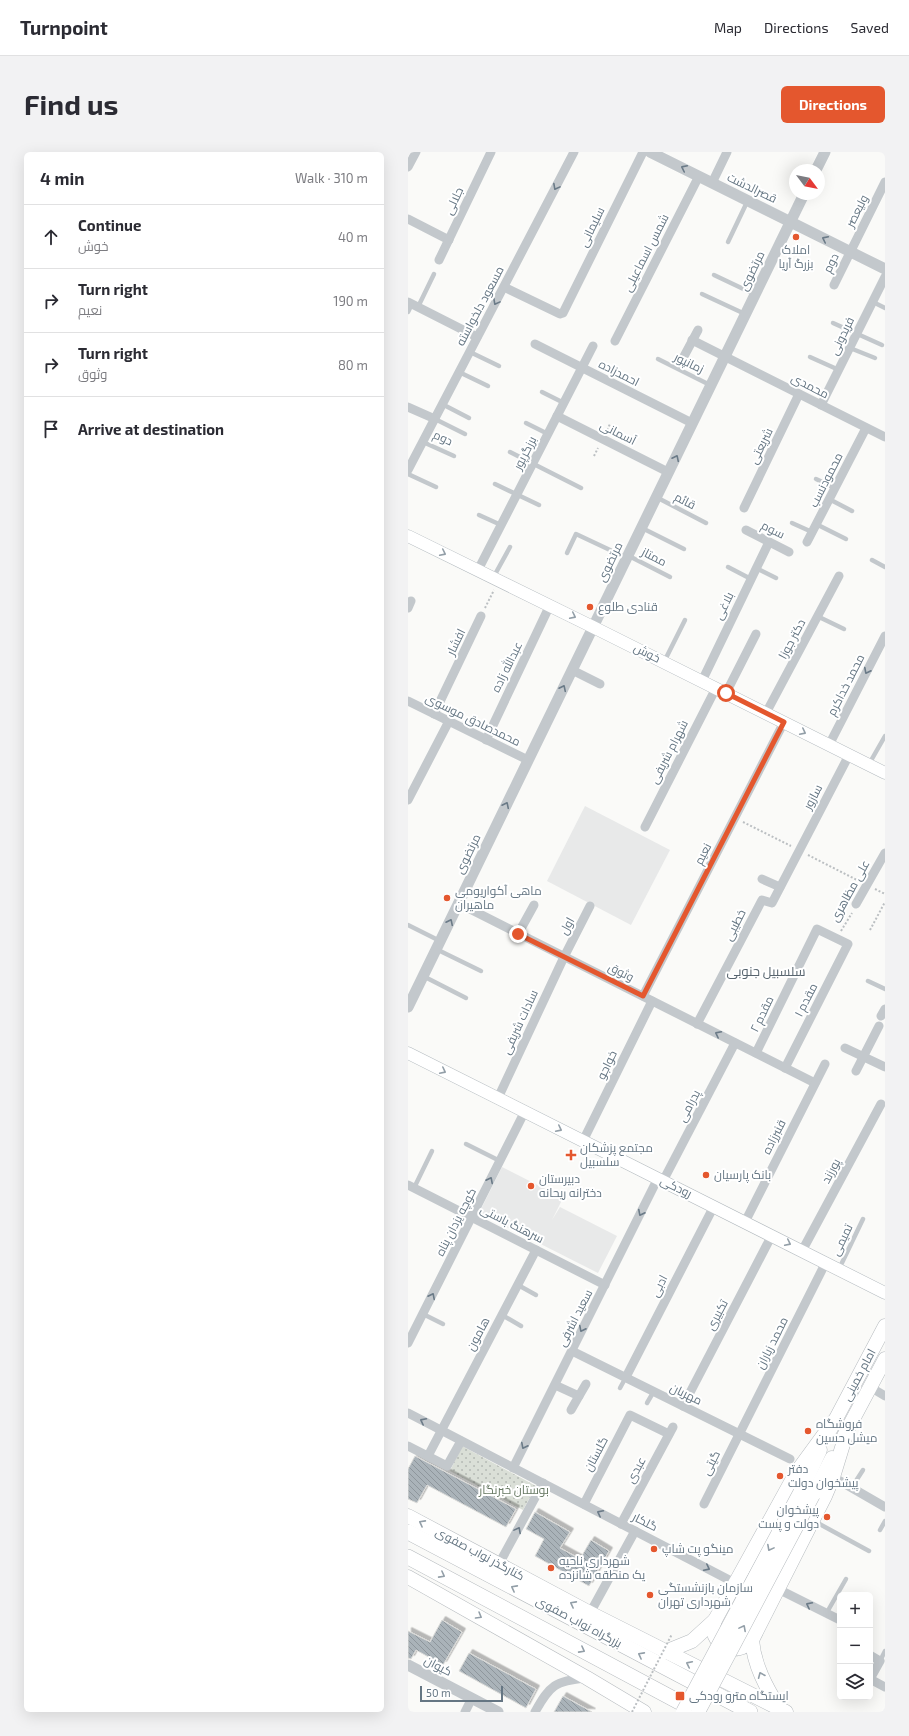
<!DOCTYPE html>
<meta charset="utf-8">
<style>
:root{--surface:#fff;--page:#f2f2f3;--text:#2b2b33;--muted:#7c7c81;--line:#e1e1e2;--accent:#e4572e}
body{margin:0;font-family:"Exo 2",Cairo,sans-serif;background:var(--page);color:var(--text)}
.controls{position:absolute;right:12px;bottom:12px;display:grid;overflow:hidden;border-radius:6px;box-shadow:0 4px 16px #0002}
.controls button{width:36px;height:36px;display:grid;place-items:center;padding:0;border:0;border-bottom:1px solid var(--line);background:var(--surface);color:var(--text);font:20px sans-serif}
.compass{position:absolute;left:381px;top:12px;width:36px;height:36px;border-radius:50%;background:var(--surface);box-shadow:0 4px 16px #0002;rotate:122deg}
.scale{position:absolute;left:12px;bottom:10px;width:83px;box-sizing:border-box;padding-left:4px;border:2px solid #657683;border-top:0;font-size:11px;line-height:14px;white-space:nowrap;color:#657683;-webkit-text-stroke:3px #fff;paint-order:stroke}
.stop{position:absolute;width:12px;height:12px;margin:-9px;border:3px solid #e4572e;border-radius:50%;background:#fff}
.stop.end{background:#e4572e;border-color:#fff;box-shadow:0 1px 4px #0008}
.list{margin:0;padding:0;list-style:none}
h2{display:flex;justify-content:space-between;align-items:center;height:52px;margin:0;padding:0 16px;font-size:17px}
h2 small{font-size:13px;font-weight:400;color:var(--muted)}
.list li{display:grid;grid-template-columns:26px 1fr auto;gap:12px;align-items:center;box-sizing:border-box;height:64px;padding:0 16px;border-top:1px solid var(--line)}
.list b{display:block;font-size:15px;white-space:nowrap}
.list p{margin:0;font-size:13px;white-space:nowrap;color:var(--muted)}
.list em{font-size:13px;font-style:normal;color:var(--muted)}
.icon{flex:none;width:22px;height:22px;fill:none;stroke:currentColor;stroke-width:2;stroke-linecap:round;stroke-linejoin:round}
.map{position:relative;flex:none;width:477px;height:1560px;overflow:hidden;border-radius:6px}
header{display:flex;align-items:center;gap:24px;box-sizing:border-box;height:56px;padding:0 20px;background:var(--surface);border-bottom:1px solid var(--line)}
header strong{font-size:19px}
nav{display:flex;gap:22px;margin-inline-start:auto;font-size:14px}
.intro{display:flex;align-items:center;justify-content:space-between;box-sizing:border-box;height:96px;padding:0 24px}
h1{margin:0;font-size:28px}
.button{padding:10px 18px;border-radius:6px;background:var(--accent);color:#fff;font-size:14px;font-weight:700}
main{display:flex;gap:24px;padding:0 24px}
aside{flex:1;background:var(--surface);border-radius:6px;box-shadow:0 4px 16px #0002}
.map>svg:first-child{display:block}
.built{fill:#e8e9e9}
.park{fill:url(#park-dots)}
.building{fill:url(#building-back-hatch);stroke:#dcdcda;filter:url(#shadow)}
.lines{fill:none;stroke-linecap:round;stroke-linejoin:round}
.secondary-casing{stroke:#b3babf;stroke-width:13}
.primary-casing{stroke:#b5babe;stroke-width:15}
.trunk-casing{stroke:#b4b9bd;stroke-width:16}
.path{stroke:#bbbfc2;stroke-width:2;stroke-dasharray:2 2;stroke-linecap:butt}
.service{stroke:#c3c8cc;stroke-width:4.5}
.minor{stroke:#c3c8cc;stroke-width:9}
.tertiary{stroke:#c3c8cc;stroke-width:11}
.secondary{stroke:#fff;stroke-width:12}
.primary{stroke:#fff;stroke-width:14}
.trunk{stroke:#fff;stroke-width:15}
.primary-bridge-casing{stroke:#b5babe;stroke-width:15;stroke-linecap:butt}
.path-bridge{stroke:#bbbfc2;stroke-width:2;stroke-dasharray:2 2;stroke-linecap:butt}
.primary-bridge{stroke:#fff;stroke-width:14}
.oneway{stroke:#6a7a87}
.oneway2{stroke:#939fa8}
.route{stroke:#e4572e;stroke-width:5}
.poi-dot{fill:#e4572e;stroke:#fff;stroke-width:1.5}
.labels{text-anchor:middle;stroke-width:4;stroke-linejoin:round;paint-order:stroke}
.street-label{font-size:12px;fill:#657683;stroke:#fff}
.poi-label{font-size:12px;fill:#657683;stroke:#fff;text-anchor:start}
.park-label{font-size:12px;fill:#687a64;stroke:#fff}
.neighbourhood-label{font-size:13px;fill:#57646e;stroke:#fff}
</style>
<header>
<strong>Turnpoint</strong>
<nav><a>Map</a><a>Directions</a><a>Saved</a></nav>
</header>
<div class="intro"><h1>Find us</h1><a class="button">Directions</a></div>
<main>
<aside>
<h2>4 min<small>Walk · 310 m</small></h2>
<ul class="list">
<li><svg class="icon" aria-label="ahead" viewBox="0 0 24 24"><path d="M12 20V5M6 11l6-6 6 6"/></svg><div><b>Continue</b><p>خوش</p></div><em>40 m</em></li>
<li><svg class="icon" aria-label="right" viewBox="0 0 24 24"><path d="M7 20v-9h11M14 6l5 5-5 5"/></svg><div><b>Turn right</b><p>نعیم</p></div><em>190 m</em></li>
<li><svg class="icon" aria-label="right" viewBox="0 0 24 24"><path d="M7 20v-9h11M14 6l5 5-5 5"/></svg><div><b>Turn right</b><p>وثوق</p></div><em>80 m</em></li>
<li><svg class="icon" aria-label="arrive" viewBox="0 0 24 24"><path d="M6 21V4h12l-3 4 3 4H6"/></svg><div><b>Arrive at destination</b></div></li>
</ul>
</aside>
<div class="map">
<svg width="477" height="1560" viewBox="0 0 477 1560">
<defs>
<pattern id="park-dots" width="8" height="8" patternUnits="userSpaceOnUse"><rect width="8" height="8" fill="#dadfd7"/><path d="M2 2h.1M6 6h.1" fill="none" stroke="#b4b9b4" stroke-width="1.8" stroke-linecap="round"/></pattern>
<pattern id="building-back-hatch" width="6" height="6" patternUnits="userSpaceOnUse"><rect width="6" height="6" fill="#aab3b9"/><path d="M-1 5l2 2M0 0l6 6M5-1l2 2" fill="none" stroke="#8e969c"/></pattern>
<filter id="shadow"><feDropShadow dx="3.5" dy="-3.5" stdDeviation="0" flood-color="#0004"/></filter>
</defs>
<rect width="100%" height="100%" fill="#fafaf8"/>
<g class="built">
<polygon points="177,654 262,698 223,773 139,729"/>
<polygon points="94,1015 155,1046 144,1068 152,1055 209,1084 190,1121 71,1061"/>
</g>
<polygon class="park" points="54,1294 128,1334 115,1358 42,1319"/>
<g class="building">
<polygon points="7,1304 108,1357 98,1375 19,1333 9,1351 0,1347 0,1317"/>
<polygon points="127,1360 162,1380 152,1396 172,1407 183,1388 201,1399 181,1434 127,1404 136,1387 118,1377"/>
<polygon points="34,1468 54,1480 35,1513 8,1498 3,1507 0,1506 0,1479 22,1490"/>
<polygon points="61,1501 128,1537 118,1556 51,1519"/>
<polygon points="155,1544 184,1560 146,1560"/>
</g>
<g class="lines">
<g class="secondary-casing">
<g id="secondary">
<polyline points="0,384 185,475 477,621"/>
<polyline points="0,901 477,1141"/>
</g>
</g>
<g class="primary-casing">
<g id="primary">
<path d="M426,1269L388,1321L307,1468C298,1492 329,1507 344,1488L417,1344L425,1325L440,1276"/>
<polyline points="422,1278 477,1174"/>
<polyline points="436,1284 477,1207"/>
<polyline points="394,1337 412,1298"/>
<polyline points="405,1343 424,1306"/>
<polyline points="0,1364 182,1461 378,1560"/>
<polyline points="0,1425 179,1526 236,1560"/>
<path d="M344,1488C346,1513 358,1535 371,1556"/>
<polyline points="257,1500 284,1489 307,1468"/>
</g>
</g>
<g class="trunk-casing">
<g id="trunk">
<polyline points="0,1380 342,1560"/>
<polyline points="0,1405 290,1560"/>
</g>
</g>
<g class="path">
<polyline points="199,278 202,272"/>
<polyline points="186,304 190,296"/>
<polyline points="77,456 86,438"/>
<polyline points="335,670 383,694"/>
<polyline points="400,703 451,729"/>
<polyline points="467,737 477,742"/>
<polyline points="462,778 477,750"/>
<polyline points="433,779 444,761"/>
</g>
<g class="service">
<polyline points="320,90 340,48"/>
<polyline points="306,123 346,142"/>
<polyline points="294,142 337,162"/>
<polyline points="465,150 477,156"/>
<polyline points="10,155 26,122"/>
<polyline points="0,160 4,152"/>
<polyline points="425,171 474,193"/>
<polyline points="442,196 467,206"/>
<polyline points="62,200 91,214"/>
<polyline points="402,205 431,218"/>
<polyline points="250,207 302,233"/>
<polyline points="51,220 80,234"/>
<polyline points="134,240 156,251"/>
<polyline points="34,252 61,266"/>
<polyline points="27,267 57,282"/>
<polyline points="118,271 140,282"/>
<polyline points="15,290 46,304"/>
<polyline points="102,300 173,336"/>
<polyline points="0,322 28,335"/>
<polyline points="408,327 427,336"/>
<polyline points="87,332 131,353"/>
<polyline points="248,345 298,371"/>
<polyline points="421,347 444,359"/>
<polyline points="71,363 93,373"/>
<polyline points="384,371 404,380"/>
<polyline points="408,372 438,387"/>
<polyline points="234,376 276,397"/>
<polyline points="159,401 168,382 219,406"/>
<polyline points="221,404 262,425"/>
<polyline points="464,408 477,415"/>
<polyline points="320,415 343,427"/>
<polyline points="348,416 368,426"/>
<polyline points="85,426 102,395"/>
<polyline points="409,464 436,477"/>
<polyline points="256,510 277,468"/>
<polyline points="461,612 477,584"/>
<polyline points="0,773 32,789"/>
<polyline points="28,797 73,819"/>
<polyline points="15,824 58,846"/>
<polyline points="460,829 477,837"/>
<polyline points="58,992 92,1009"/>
<polyline points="6,1036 24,999"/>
<polyline points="431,1117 455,1067"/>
<polyline points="110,1133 128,1143"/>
<polyline points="15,1162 35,1172"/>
<polyline points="94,1163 113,1174"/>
<polyline points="212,1236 218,1225"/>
<polyline points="239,1251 246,1239"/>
<polyline points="444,1335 455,1318"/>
<polyline points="406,1369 461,1399"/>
<polyline points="472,1378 477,1369"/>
<polyline points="418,1462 438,1427"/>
<polyline points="472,1509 477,1499"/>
</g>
<g class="minor">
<polyline points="0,15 8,0"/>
<polyline points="304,31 319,0"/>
<polyline points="0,67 41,88"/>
<polyline points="31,108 83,0"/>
<polyline points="426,133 477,30"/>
<polyline points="96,135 152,162"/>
<polyline points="0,150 69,185"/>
<polyline points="155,161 235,0"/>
<polyline points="284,188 477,285"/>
<polyline points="207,189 291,24"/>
<polyline points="127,192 284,271"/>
<polyline points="275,206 290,178"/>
<polyline points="413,253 477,125"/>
<polyline points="0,255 27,267"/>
<polyline points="149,264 260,320"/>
<polyline points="0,318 166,0"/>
<polyline points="336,356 391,242"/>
<polyline points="338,378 381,400"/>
<polyline points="399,390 458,276"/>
<polyline points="70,418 185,194"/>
<polyline points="0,456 3,449"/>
<polyline points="164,518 192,532"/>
<polyline points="294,529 361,390"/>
<polyline points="318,541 348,482"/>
<polyline points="0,549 120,608"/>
<polyline points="358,561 431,424"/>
<polyline points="26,562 73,464"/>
<polyline points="78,588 142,453"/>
<polyline points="421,593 477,484"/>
<polyline points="0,648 41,569"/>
<polyline points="237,675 308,536"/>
<polyline points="354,727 372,735"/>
<polyline points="50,751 407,931"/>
<polyline points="448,752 477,701"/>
<polyline points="110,782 126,753"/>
<polyline points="235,844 376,570"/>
<polyline points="473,864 477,857"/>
<polyline points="289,872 354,748 364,751 441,603"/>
<polyline points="437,896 477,915"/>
<polyline points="348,901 409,777 440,792 377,916"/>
<polyline points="448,919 471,874"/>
<polyline points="90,946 156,805 182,754"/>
<polyline points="175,989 244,849"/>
<polyline points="255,1029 327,891"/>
<polyline points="0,1033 197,1133"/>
<polyline points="337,1070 417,912"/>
<polyline points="394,1099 473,952"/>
<polyline points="0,1191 117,959"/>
<polyline points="164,1199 382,1307"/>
<polyline points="218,1225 306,1054"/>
<polyline points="147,1233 171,1244 163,1258"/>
<polyline points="462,1235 477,1244"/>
<polyline points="171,1244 178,1232"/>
<polyline points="275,1254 364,1083"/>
<polyline points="0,1261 327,1431"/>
<polyline points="0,1294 39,1314 53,1289"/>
<polyline points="20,1304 128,1098"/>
<polyline points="105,1316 250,1026"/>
<polyline points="425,1325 477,1355"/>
<polyline points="176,1352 222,1263 261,1282"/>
<polyline points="296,1352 418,1110"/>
<polyline points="213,1372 265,1275"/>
<polyline points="91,1412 135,1331"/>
<polyline points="370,1437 432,1468"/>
<polyline points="182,1461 227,1379"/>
<polyline points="462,1503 472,1509 462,1527 477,1535"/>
<polyline points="57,1560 64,1546"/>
<path d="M127,1560C142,1533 147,1529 178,1526"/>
</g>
<g class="tertiary">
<polyline points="242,0 477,117"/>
<polyline points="408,18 417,0"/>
<polyline points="0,855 396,42"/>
<polyline points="0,1513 90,1560"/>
</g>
<use href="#secondary" class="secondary"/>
<use href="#primary" class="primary"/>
<use href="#trunk" class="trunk"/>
<g class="primary-bridge-casing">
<g id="primary-bridge">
<polyline points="275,1560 394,1337"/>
<polyline points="290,1560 405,1343"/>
</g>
</g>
<polyline class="path-bridge" points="224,1560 264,1482"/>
<use href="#primary-bridge" class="primary-bridge"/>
</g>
<defs><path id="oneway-chevron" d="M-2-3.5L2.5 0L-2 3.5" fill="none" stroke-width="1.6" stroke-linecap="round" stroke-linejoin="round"/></defs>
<g class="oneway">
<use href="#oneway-chevron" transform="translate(276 16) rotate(-154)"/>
<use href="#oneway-chevron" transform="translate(148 35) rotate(118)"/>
<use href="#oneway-chevron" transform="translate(417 87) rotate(-154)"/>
<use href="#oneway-chevron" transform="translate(88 150) rotate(118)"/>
<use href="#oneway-chevron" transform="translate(268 306) rotate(-64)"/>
<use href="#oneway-chevron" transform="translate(459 519) rotate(117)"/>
<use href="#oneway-chevron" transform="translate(155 536) rotate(-64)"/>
<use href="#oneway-chevron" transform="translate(98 653) rotate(-64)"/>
<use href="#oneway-chevron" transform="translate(42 770) rotate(-64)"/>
<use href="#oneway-chevron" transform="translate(310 882) rotate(-153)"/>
<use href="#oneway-chevron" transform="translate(82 1028) rotate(-63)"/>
<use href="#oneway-chevron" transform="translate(233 1061) rotate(117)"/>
<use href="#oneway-chevron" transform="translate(24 1144) rotate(-63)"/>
<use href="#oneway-chevron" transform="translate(174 1177) rotate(117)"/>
<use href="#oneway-chevron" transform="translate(15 1269) rotate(-153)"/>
<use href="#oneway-chevron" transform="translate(116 1294) rotate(117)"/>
<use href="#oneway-chevron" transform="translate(192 1361) rotate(-153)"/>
<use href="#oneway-chevron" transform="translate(110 1378) rotate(-62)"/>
<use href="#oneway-chevron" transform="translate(299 1416) rotate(27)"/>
<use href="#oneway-chevron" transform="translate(401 1453) rotate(-153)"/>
</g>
<g class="oneway2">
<use href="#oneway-chevron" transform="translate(35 401) rotate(26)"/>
<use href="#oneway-chevron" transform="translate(165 464) rotate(26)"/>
<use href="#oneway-chevron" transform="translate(395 580) rotate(27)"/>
<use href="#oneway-chevron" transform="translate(35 919) rotate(27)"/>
<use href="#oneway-chevron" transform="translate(151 977) rotate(27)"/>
<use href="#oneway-chevron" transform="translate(380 1091) rotate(26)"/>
<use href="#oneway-chevron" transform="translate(14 1371) rotate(-152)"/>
<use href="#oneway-chevron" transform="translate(362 1396) rotate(118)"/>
<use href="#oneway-chevron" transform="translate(34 1423) rotate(28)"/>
<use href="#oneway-chevron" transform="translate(106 1436) rotate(-152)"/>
<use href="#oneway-chevron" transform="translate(165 1452) rotate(-152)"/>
<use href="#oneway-chevron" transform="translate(71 1464) rotate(30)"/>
<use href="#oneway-chevron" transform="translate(335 1476) rotate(-62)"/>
<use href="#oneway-chevron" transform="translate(174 1498) rotate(28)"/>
<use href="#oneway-chevron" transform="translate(233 1503) rotate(-152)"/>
<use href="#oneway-chevron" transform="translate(281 1512) rotate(-154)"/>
<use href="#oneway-chevron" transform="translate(353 1523) rotate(-113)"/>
</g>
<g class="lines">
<polyline class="route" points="110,782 235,844 376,570 318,541"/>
</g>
<g class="poi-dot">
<circle cx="388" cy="85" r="4"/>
<circle cx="182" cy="455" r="4"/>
<circle cx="39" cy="746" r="4"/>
<path d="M161 997h4v4h4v4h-4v4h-4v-4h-4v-4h4z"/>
<circle cx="298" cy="1023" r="4"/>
<circle cx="123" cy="1034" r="4"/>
<circle cx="400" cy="1279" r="4"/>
<circle cx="372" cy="1324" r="4"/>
<circle cx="419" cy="1365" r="4"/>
<circle cx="246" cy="1397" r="4"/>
<circle cx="143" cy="1416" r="4"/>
<circle cx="242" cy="1443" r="4"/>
<rect x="267" y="1539" width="10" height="10" rx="2"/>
</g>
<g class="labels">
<g class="street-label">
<text transform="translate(344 36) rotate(26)" y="4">قصرالدشت</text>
<text transform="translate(46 49) rotate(-65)" y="4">جلالی</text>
<text transform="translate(449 59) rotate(-63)" y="4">ولیعصر</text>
<text transform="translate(184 75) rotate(-64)" y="4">سلیمانی</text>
<text transform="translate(238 101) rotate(-63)" y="4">شمس اسماعیلی</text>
<text transform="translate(423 111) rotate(-64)" y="4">دوم</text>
<text transform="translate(344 119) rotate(-64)" y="4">مرتضوی</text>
<text transform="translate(72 154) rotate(-62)" y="4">مسعود دلخواسته</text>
<text transform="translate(434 184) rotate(-64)" y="4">فریدونی</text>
<text transform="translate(281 211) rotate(26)" y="4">زمانپور</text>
<text transform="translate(211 221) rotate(27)" y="4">احمدزاده</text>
<text transform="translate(402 234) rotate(27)" y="4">محمدی</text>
<text transform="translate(210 281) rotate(27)" y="4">آسمانی</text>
<text transform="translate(35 286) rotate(25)" y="4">دوم</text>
<text transform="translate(353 294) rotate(-64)" y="4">شریعتی</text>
<text transform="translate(117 301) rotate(-63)" y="4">برزگرپور</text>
<text transform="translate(418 328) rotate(-63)" y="4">محمودنسب</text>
<text transform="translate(277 349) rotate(27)" y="4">قائم</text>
<text transform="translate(365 378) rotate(27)" y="4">سوم</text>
<text transform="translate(246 405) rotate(27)" y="4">ممتاز</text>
<text transform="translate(202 410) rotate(-64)" y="4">مرتضوی</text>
<text transform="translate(316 454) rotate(-64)" y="4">بلاغی</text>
<text transform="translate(384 487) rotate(-62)" y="4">دکتر جوزا</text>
<text transform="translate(48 490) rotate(-64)" y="4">افشار</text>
<text transform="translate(239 501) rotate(27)" y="4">خوش</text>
<text transform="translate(99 515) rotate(-64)" y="4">عبدالله زاده</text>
<text transform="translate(438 533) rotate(-63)" y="4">محمد خداکرم</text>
<text transform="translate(65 568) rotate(26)" y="4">محمدصادق موسوی</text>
<text transform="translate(261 600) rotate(-63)" y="4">شهرام شریفی</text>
<text transform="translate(405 645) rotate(-62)" y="4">سازور</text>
<text transform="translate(60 702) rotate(-64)" y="4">مرتضوی</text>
<text transform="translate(295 702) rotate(-63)" y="4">نعیم</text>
<text transform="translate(442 739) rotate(-61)" y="4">علی مظاهری</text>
<text transform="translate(327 773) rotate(-63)" y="4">خطیبی</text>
<text transform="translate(159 774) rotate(-62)" y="4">اول</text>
<text transform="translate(213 820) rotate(27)" y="4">وثوق</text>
<text transform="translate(398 848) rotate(-63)" y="4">مقدم ۱</text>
<text transform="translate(354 862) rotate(-64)" y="4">مقدم ۲</text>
<text transform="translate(112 870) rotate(-65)" y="4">سادات شریفی</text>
<text transform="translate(199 913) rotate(-64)" y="4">خواجو</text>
<text transform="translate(281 954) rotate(-62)" y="4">پدرامی</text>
<text transform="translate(366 985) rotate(-63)" y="4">قنبرزاده</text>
<text transform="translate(423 1019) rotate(-62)" y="4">پورزند</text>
<text transform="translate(268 1035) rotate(26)" y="4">رودکی</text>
<text transform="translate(48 1070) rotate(-63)" y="4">کوچه یزدان پناه</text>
<text transform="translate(104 1072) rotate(27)" y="4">سرهنگ باستی</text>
<text transform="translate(434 1088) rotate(-64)" y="4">تمیمی</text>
<text transform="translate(251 1134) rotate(-63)" y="4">ادبی</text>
<text transform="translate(309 1163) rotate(-62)" y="4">تکبیری</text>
<text transform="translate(167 1166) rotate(-63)" y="4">سعید اشرفی</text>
<text transform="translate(70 1182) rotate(-62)" y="4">هامون</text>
<text transform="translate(364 1191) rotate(-63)" y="4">محمد زیاران</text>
<text transform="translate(451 1223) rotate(-62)" y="4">امام خمینی</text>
<text transform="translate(278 1242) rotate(26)" y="4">مهربان</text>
<text transform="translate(188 1302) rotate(-62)" y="4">گلستان</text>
<text transform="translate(303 1311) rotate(-63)" y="4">گیتی</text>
<text transform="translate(228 1318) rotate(-62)" y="4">عبدی</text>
<text transform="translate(237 1370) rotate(27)" y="4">گلکار</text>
<text transform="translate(72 1402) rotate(28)" y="4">کنارگذر نواب صفوی</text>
<text transform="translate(171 1470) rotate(28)" y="4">بزرگراه نواب صفوی</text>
<text transform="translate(30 1514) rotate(28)" y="4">کیوان</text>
</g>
<g class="poi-label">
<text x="388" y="102" text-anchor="middle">املاک<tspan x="388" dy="14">بزرگ آریا</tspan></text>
<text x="190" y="459">قنادی طلوع</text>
<text x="47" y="743">ماهی آکواریومی<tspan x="47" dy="14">ماهیران</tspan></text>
<text x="172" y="1000">مجتمع پزشکان<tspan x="172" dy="14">سلسبیل</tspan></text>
<text x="306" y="1027">بانک پارسیان</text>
<text x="131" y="1031">دبیرستان<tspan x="131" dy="14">دخترانه ریحانه</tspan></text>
<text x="408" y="1276">فروشگاه<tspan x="408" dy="14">میشل حسین</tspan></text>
<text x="380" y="1321">دفتر<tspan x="380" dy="14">پیشخوان دولت</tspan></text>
<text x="411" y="1362" text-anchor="end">پیشخوان<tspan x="411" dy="14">دولت و پست</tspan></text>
<text x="254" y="1401">مینگو پت شاپ</text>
<text x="151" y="1413">شهرداری ناحیه<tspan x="151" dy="14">یک منطقه شانزده</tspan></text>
<text x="250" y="1440">سازمان بازنشستگی<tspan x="250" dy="14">شهرداری تهران</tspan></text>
<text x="281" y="1548">ایستگاه مترو رودکی</text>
</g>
<g class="park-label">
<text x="106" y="1342">بوستان خبرنگار</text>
</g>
<g class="neighbourhood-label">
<text x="358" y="824">سلسبیل جنوبی</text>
</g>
</g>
</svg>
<div class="controls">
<button>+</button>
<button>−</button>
<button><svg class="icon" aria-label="layers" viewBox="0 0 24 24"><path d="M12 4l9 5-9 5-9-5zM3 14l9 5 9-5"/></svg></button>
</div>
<svg class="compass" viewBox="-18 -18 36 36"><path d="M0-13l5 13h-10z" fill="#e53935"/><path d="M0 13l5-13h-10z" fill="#7c7c81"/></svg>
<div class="scale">50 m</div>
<div class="stop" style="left:318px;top:541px"></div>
<div class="stop end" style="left:110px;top:782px"></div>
</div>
</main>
